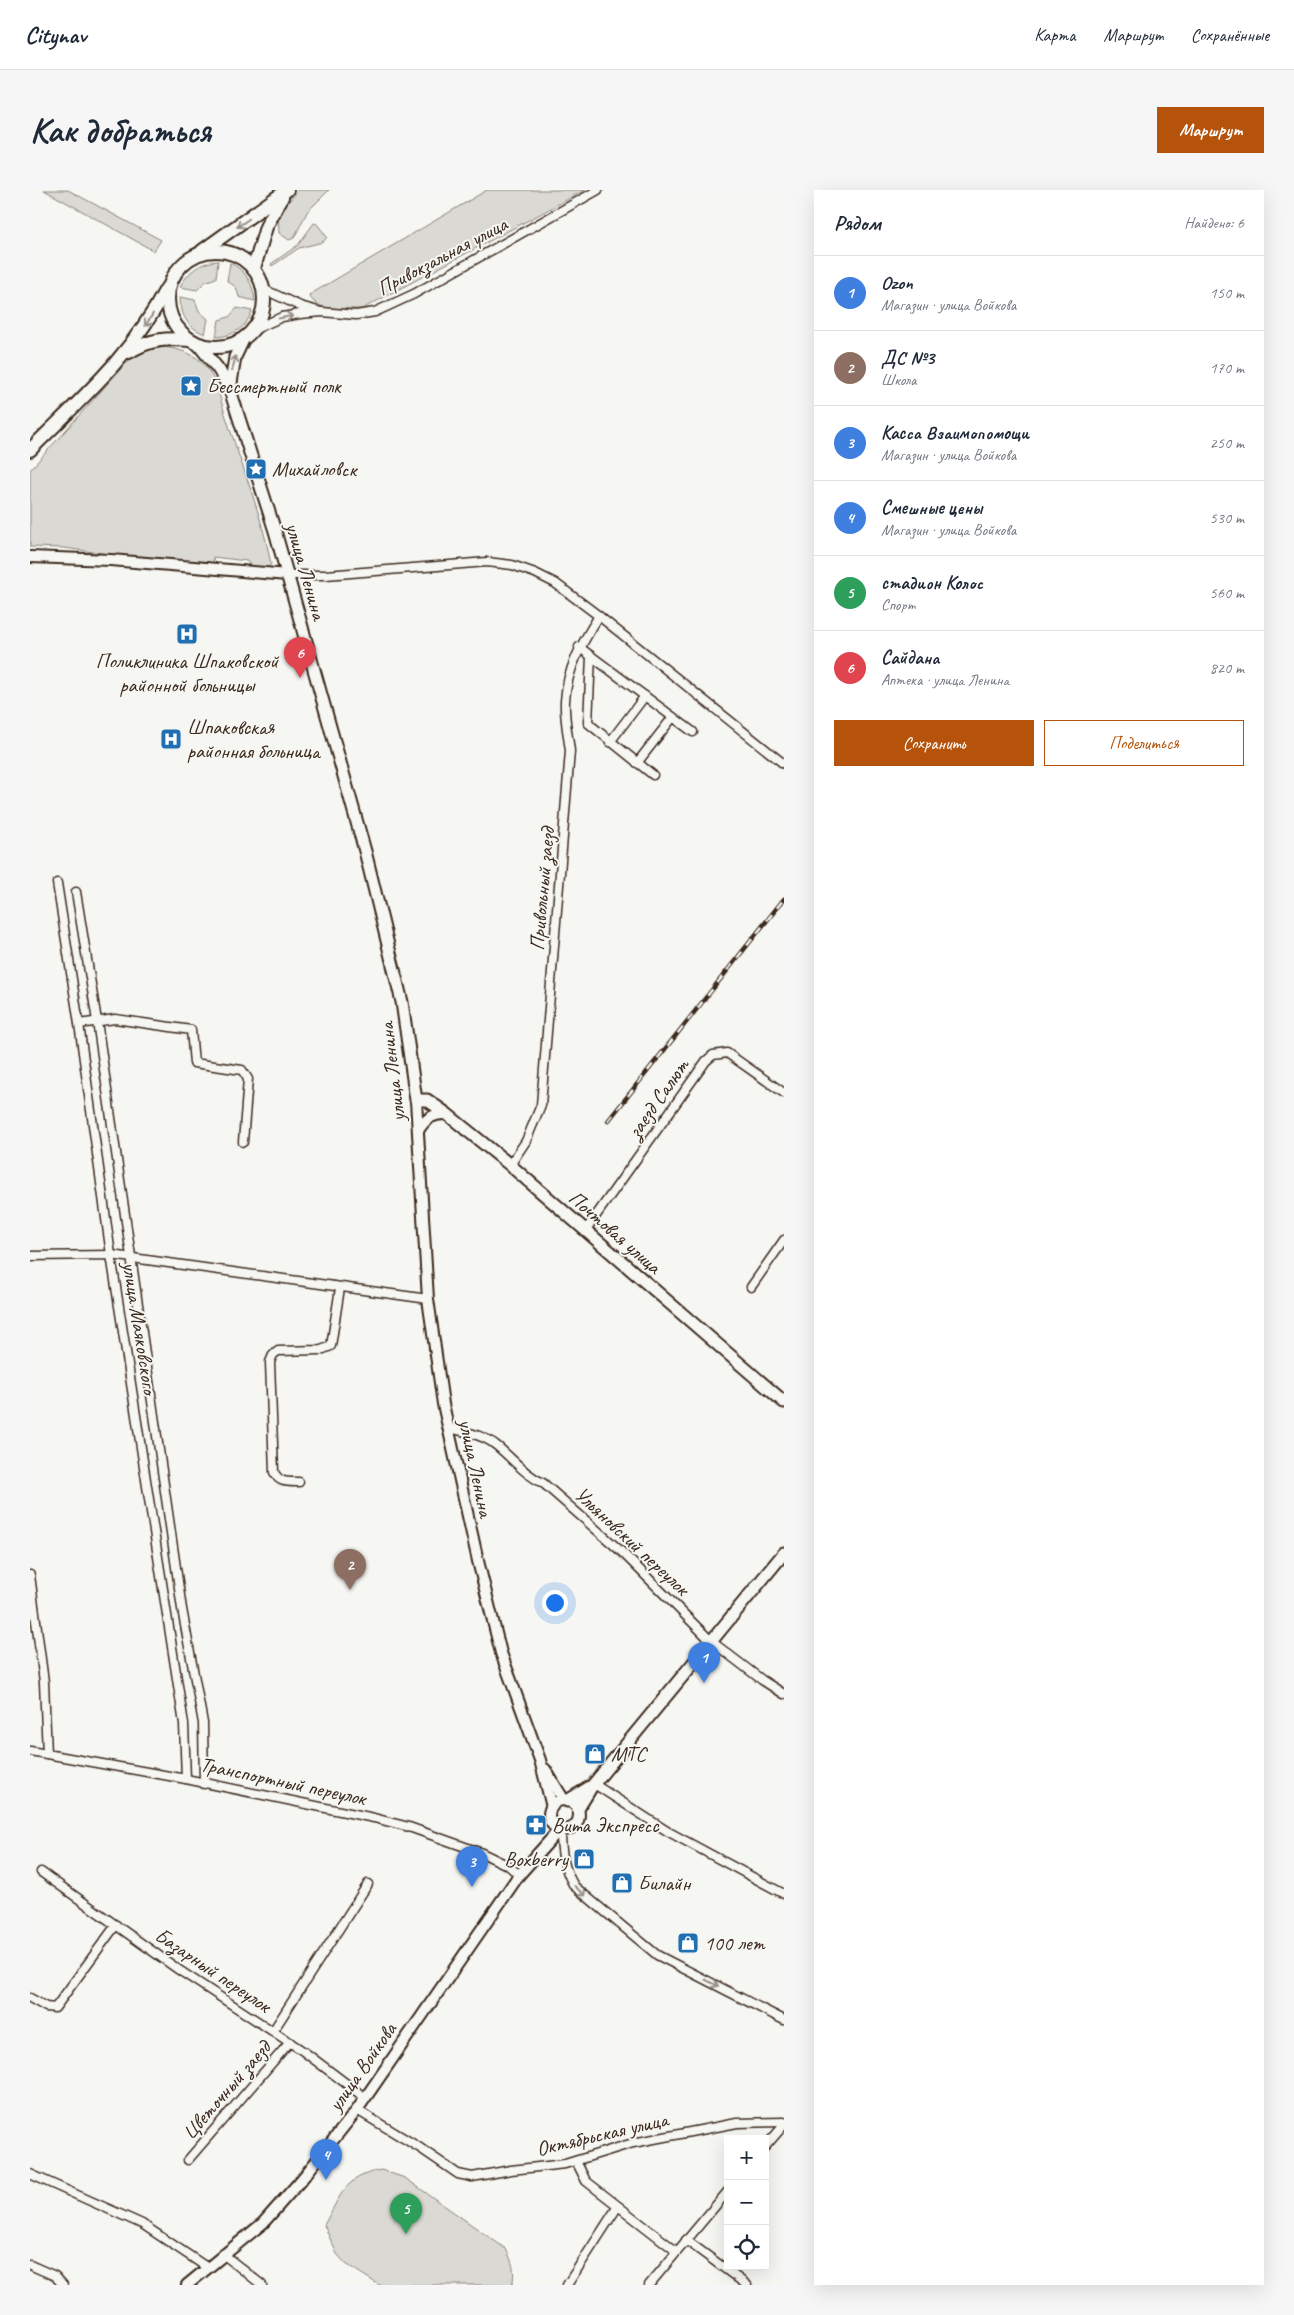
<!DOCTYPE html>
<html lang="ru">
<meta charset="utf-8">
<style>
:root{--surface:#fff;--page:#f6f6f7;--text:#1f2937;--muted:#747a83;--line:#e0e1e3;--accent:#b45309}
body{margin:0;font-family:Caveat,sans-serif;background:var(--page);color:var(--text)}
.controls{position:absolute;right:15px;bottom:15px;display:grid;overflow:hidden;border-radius:0px;box-shadow:0 5px 20px #0002}
.controls button{width:45px;height:45px;display:grid;place-items:center;padding:0;border:0;border-bottom:1px solid var(--line);background:var(--surface);color:var(--text);font:25px sans-serif}
.you{position:absolute;left:524px;top:1412px;width:18px;height:18px;margin:-12px;border:4px solid #fff;border-radius:50%;background:#1a73e8;box-shadow:0 0 0 8px #1a73e833}
.badge{display:grid;place-items:center;width:32px;height:32px;border-radius:50%;background:var(--accent);color:#fff;font-size:16px;font-weight:700}
.pin{position:absolute;translate:-50% -41px;filter:drop-shadow(0 1px 2px #0008)}
.pin::after{content:'';position:absolute;top:26px;width:18px;height:15px;background:inherit;clip-path:polygon(0 0,100% 0,50% 100%)}
.list{margin:0;padding:0;list-style:none}
h2{display:flex;justify-content:space-between;align-items:center;height:65px;margin:0;padding:0 20px;font-size:21px}
h2 small{font-size:16px;font-weight:400;color:var(--muted)}
.list li{display:grid;grid-template-columns:32px 1fr auto;gap:15px;align-items:center;box-sizing:border-box;height:75px;padding:0 20px;border-top:1px solid var(--line)}
.list b{display:block;font-size:19px;white-space:nowrap}
.list p{margin:0;font-size:16px;white-space:nowrap;color:var(--muted)}
.list em{font-size:16px;font-style:normal;color:var(--muted)}
.actions{display:flex;gap:10px;padding:15px 20px}
.actions a{flex:1;padding:11px 0;border:1px solid var(--accent);border-radius:0px;text-align:center;font-size:18px;color:var(--accent)}
.actions .main{background:var(--accent);color:#fff}
.icon{flex:none;width:28px;height:28px;fill:none;stroke:currentColor;stroke-width:2;stroke-linecap:round;stroke-linejoin:round}
.map{position:relative;flex:none;width:754px;height:2095px;overflow:hidden;border-radius:0px}
header{display:flex;align-items:center;gap:30px;box-sizing:border-box;height:70px;padding:0 25px;background:var(--surface);border-bottom:1px solid var(--line)}
header strong{font-size:24px}
nav{display:flex;gap:28px;margin-inline-start:auto;font-size:18px}
.intro{display:flex;align-items:center;justify-content:space-between;box-sizing:border-box;height:120px;padding:0 30px}
h1{margin:0;font-size:35px}
.button{padding:12px 22px;border-radius:0px;background:var(--accent);color:#fff;font-size:18px;font-weight:700}
main{display:flex;gap:30px;padding:0 30px}
aside{flex:1;background:var(--surface);border-radius:0px;box-shadow:0 5px 20px #0002}
.map>svg:first-child{display:block}
.green{fill:#dad9d3;stroke:#8a8278}
.lines{fill:none;stroke-linecap:round;stroke-linejoin:round}
.minor-casing{stroke:#3b2a1e;stroke-width:11}
.tertiary-casing{stroke:#3b2a1e;stroke-width:14}
.secondary-casing{stroke:#3b2a1e;stroke-width:15}
.primary-casing{stroke:#3b2a1e;stroke-width:16}
.minor{stroke:#f6f6f2;stroke-width:8}
.tertiary{stroke:#f6f6f2;stroke-width:10}
.secondary{stroke:#f6f6f2;stroke-width:11}
.primary{stroke:#f6f6f2;stroke-width:12}
.rail-casing{stroke:#3b2a1e;stroke-width:4.5}
.rail{stroke:#f6f6f2;stroke-width:2.5;stroke-dasharray:8;stroke-linecap:butt}
.oneway{stroke:#989088}
.labels{text-anchor:middle;stroke-width:4;stroke-linejoin:round;paint-order:stroke}
.street-label{font-size:21px;fill:#3b2a1e;stroke:#f6f6f2}
.poi-label{font-size:21px;fill:#3b2a1e;stroke:#f6f6f2;text-anchor:start}
</style>
<header>
<strong>Citynav</strong>
<nav><a>Карта</a><a>Маршрут</a><a>Сохранённые</a></nav>
</header>
<div class="intro"><h1>Как добраться</h1><a class="button">Маршрут</a></div>
<main>
<div class="map">
<svg width="754" height="2095" viewBox="0 0 754 2095">
<rect width="100%" height="100%" fill="#f6f6f2"/>
<filter id="ink" filterUnits="userSpaceOnUse"><feTurbulence type="fractalNoise" baseFrequency=".02" numOctaves="2"/><feDisplacementMap in="SourceGraphic" scale="10" xChannelSelector="R" yChannelSelector="G"/><feConvolveMatrix kernelMatrix="1 2 1 2 8 2 1 2 1" color-interpolation-filters="sRGB"/></filter>
<g filter="url(#ink)">
<g class="green">
<polygon points="14,0 38,0 131,50 124,61"/>
<polygon points="268,0 299,0 277,22 264,48 259,50 249,43 248,25"/>
<path d="M457,0H555L332,119C315,118 287,123 279,105Z"/>
<polygon points="284,33 287,34 297,47 293,52 269,58 242,76 241,74 268,55"/>
<path d="M188,71L186,88L175,92L167,100L150,97C158,81 171,72 188,71Z"/>
<path d="M200,73C216,80 223,94 225,111L209,107L206,97L197,91Z"/>
<path d="M150,107L165,110L169,121L178,129L175,144C157,137 151,126 150,107Z"/>
<path d="M207,118L222,121C216,138 203,146 186,147L189,130L199,127Z"/>
<path d="M135,157C151,160 165,163 176,177C187,190 191,213 197,230C212,277 232,325 241,374L238,378L221,377L217,371L183,367L184,374L114,369L34,358L0,357V280L98,171L117,160Z"/>
<path d="M351,1980L375,1988L476,2059C482,2071 486,2082 482,2095H349L316,2074L307,2064L294,2035C311,2005 314,1987 351,1980Z"/>
</g>
<g class="lines">
<g class="minor-casing">
<g id="minor">
<polyline points="233,99 270,116 288,121"/>
<polyline points="223,140 252,127 270,124 292,122 326,125 345,122 384,104 568,0"/>
<polyline points="258,385 296,385 457,372 482,375 505,383 525,393 569,426 754,574"/>
<polyline points="549,457 663,542"/>
<polyline points="561,466 558,533 623,585"/>
<polyline points="580,552 615,506"/>
<polyline points="607,573 643,527"/>
<polyline points="27,693 49,834 81,1065 154,1534 156,1589"/>
<polyline points="46,702 67,831 152,1419 173,1533 174,1594"/>
<polyline points="49,834 85,829 161,840 164,873 212,880 218,889 213,952"/>
<path d="M480,975L496,951L511,915L540,561C538,545 534,527 535,511C537,478 552,453 569,426"/>
<polyline points="555,1041 676,871 683,865 697,863 754,903"/>
<polyline points="0,1066 81,1065 398,1109"/>
<polyline points="721,1097 754,1050"/>
<path d="M419,1238C436,1242 454,1245 467,1256C483,1269 494,1284 513,1293L593,1363L681,1451L732,1490L754,1504"/>
<path d="M269,1292C257,1292 249,1293 244,1282L240,1172L243,1165L248,1161L291,1160L301,1156L310,1098"/>
<polyline points="0,1385 14,1492 17,1564"/>
<polyline points="0,1561 156,1589 344,1628 379,1637 452,1663 479,1676 489,1685"/>
<polyline points="564,1594 637,1641 754,1704"/>
<path d="M531,1640C531,1661 533,1677 544,1696L627,1765L754,1830"/>
<polyline points="11,1682 149,1780 273,1861 334,1907"/>
<polyline points="0,1808 16,1817 25,1818 86,1735"/>
<polyline points="243,1841 338,1694"/>
<polyline points="327,1920 390,1958 428,1984 442,1987 481,1980 535,1974 603,1953 707,1933 754,1932"/>
<polyline points="735,1957 754,1935"/>
<polyline points="158,1970 260,1852"/>
<polyline points="546,1971 556,1991 646,2061"/>
<polyline points="0,1984 112,2034 178,2078"/>
<polyline points="656,2050 717,2095"/>
<polyline points="193,2064 232,2095"/>
<polyline points="0,2075 25,2086 33,2095"/>
<polyline points="537,2095 588,2016"/>
<polyline points="619,2095 698,2001"/>
</g>
</g>
<g class="tertiary-casing">
<g id="tertiary">
<polyline points="0,367 81,370 258,385"/>
<polyline points="386,910 398,1109 413,1214 448,1371 471,1463 510,1570 522,1617"/>
<path d="M388,941C395,929 403,923 417,924"/>
<polyline points="515,1579 534,1610"/>
<circle cx="534" cy="1625" r="15"/>
<polyline points="157,2095 233,2033 272,1989 327,1920 489,1685 529,1640"/>
</g>
</g>
<g class="secondary-casing">
<g id="secondary">
<polyline points="168,154 189,180 200,200 245,341 335,661 372,812 386,910 397,910 417,924 480,975 754,1212"/>
<polyline points="200,200 205,167 214,148"/>
<polyline points="537,1611 560,1597"/>
<polyline points="548,1619 562,1596 754,1363"/>
</g>
</g>
<g class="primary-casing">
<g id="primary">
<circle cx="186" cy="109" r="48"/>
<polyline points="172,61 257,0"/>
<polyline points="224,78 236,37 252,7"/>
<path d="M99,162C120,149 136,148 160,150"/>
<path d="M0,260C52,208 102,165 136,99"/>
</g>
</g>
<use href="#minor" class="minor"/>
<use href="#tertiary" class="tertiary"/>
<use href="#secondary" class="secondary"/>
<use href="#primary" class="primary"/>
<g class="rail-casing">
<polyline id="rail" points="578,931 754,709"/>
</g>
<use href="#rail" class="rail"/>
</g>
<defs><path id="oneway-shaft" d="M-6 0H5M1.5-3L5.5 0L1.5 3" fill="none" stroke-width="1.6" stroke-linecap="round" stroke-linejoin="round" transform="scale(1.25)"/></defs>
<g class="oneway">
<use href="#oneway-shaft" transform="translate(213 33) rotate(145)"/>
<use href="#oneway-shaft" transform="translate(256 127) rotate(-12)"/>
<use href="#oneway-shaft" transform="translate(119 130) rotate(122)"/>
<use href="#oneway-shaft" transform="translate(204 173) rotate(-76)"/>
<use href="#oneway-shaft" transform="translate(550 1701) rotate(42)"/>
<use href="#oneway-shaft" transform="translate(682 1793) rotate(27)"/>
</g>
</g>
<defs>
<g id="sight-square" transform="scale(1.125)"><rect x="-9" y="-9" width="18" height="18" rx="4" fill="#1f6fb2" stroke="#f6f6f2"/><path d="M0-6L1.8-2.2L6-1.7L2.9 1.2L3.7 5.4L0 3.3L-3.7 5.4L-2.9 1.2L-6-1.7L-1.8-2.2Z" fill="#fff"/></g>
<g id="hospital-square" transform="scale(1.125)"><rect x="-9" y="-9" width="18" height="18" rx="4" fill="#1f6fb2" stroke="#f6f6f2"/><path d="M-5-5h3v3.5h4V-5h3V5h-3V1.5h-4V5h-3Z" fill="#fff"/></g>
<g id="shop-square" transform="scale(1.125)"><rect x="-9" y="-9" width="18" height="18" rx="4" fill="#1f6fb2" stroke="#f6f6f2"/><path d="M-5-2.5h2.3a2.7 3.5 0 0 1 5.4 0H5L5.5 6h-11ZM-1.5-2.5h3a1.5 2.3 0 0 0-3 0Z" fill="#fff"/></g>
<g id="pharmacy-square" transform="scale(1.125)"><rect x="-9" y="-9" width="18" height="18" rx="4" fill="#1f6fb2" stroke="#f6f6f2"/><path d="M-2-6h4v4h4v4h-4v4h-4v-4h-4v-4h4Z" fill="#fff"/></g>
</defs>
<g fill-rule="evenodd">
<use href="#sight-square" x="161" y="196"/>
<use href="#sight-square" x="226" y="279"/>
<use href="#hospital-square" x="157" y="444"/>
<use href="#hospital-square" x="141" y="549"/>
<use href="#shop-square" x="565" y="1564"/>
<use href="#pharmacy-square" x="506" y="1635"/>
<use href="#shop-square" x="554" y="1669"/>
<use href="#shop-square" x="592" y="1693"/>
<use href="#shop-square" x="658" y="1753"/>
</g>
<g class="labels">
<g class="street-label">
<text transform="translate(412 66) rotate(-28)" y="7">Привокзальная улица</text>
<text transform="translate(276 381) rotate(74)" y="7">улица Ленина</text>
<text transform="translate(512 699) rotate(-85)" y="7">Привольный заезд</text>
<text transform="translate(362 882) rotate(-97)" y="7">улица Ленина</text>
<text transform="translate(628 908) rotate(-55)" y="7">заезд Салют</text>
<text transform="translate(585 1042) rotate(41)" y="7">Почтовая улица</text>
<text transform="translate(110 1138) rotate(81)" y="7">улица Маяковского</text>
<text transform="translate(446 1278) rotate(78)" y="7">улица Ленина</text>
<text transform="translate(602 1351) rotate(43)" y="7">Ульяновский переулок</text>
<text transform="translate(253 1591) rotate(12)" y="7">Транспортный переулок</text>
<text transform="translate(183 1780) rotate(34)" y="7">Базарный переулок</text>
<text transform="translate(332 1877) rotate(-55)" y="7">улица Войкова</text>
<text transform="translate(196 1900) rotate(-49)" y="7">Цветочный заезд</text>
<text transform="translate(572 1944) rotate(-13)" y="7">Октябрьская улица</text>
</g>
<g class="poi-label">
<text x="177" y="203">Бессмертный полк</text>
<text x="242" y="286">Михайловск</text>
<text x="157" y="478" text-anchor="middle">Поликлиника Шпаковской<tspan x="157" dy="24">районной больницы</tspan></text>
<text x="157" y="544">Шпаковская<tspan x="157" dy="24">районная больница</tspan></text>
<text x="581" y="1571">МТС</text>
<text x="522" y="1642">Вита Экспресс</text>
<text x="538" y="1676" text-anchor="end">Boxberry</text>
<text x="608" y="1700">Билайн</text>
<text x="674" y="1760">100 лет</text>
</g>
</g>
</svg>
<div class="controls">
<button>+</button>
<button>−</button>
<button><svg class="icon" aria-label="locate" viewBox="0 0 24 24"><circle cx="12" cy="12" r="6"/><path d="M12 2v4M12 18v4M2 12h4M18 12h4"/></svg></button>
</div>
<div class="you"></div>
<div class="pin badge" style="left:674px;top:1493px;background:#3f7fe0">1</div>
<div class="pin badge" style="left:320px;top:1400px;background:#8d6e63">2</div>
<div class="pin badge" style="left:442px;top:1697px;background:#3f7fe0">3</div>
<div class="pin badge" style="left:296px;top:1990px;background:#3f7fe0">4</div>
<div class="pin badge" style="left:376px;top:2044px;background:#2e9e5b">5</div>
<div class="pin badge" style="left:270px;top:488px;background:#e0444e">6</div>
</div>
<aside>
<h2>Рядом<small>Найдено: 6</small></h2>
<ul class="list">
<li><span class="badge" style="background:#3f7fe0">1</span><div><b>Ozon</b><p>Магазин · улица Войкова</p></div><em>150 m</em></li>
<li><span class="badge" style="background:#8d6e63">2</span><div><b>ДС №3</b><p>Школа</p></div><em>170 m</em></li>
<li><span class="badge" style="background:#3f7fe0">3</span><div><b>Касса Взаимопомощи</b><p>Магазин · улица Войкова</p></div><em>250 m</em></li>
<li><span class="badge" style="background:#3f7fe0">4</span><div><b>Смешные цены</b><p>Магазин · улица Войкова</p></div><em>530 m</em></li>
<li><span class="badge" style="background:#2e9e5b">5</span><div><b>стадион Колос</b><p>Спорт</p></div><em>560 m</em></li>
<li><span class="badge" style="background:#e0444e">6</span><div><b>Сайдана</b><p>Аптека · улица Ленина</p></div><em>820 m</em></li>
</ul>
<div class="actions"><a class="main">Сохранить</a><a>Поделиться</a></div>
</aside>
</main>
